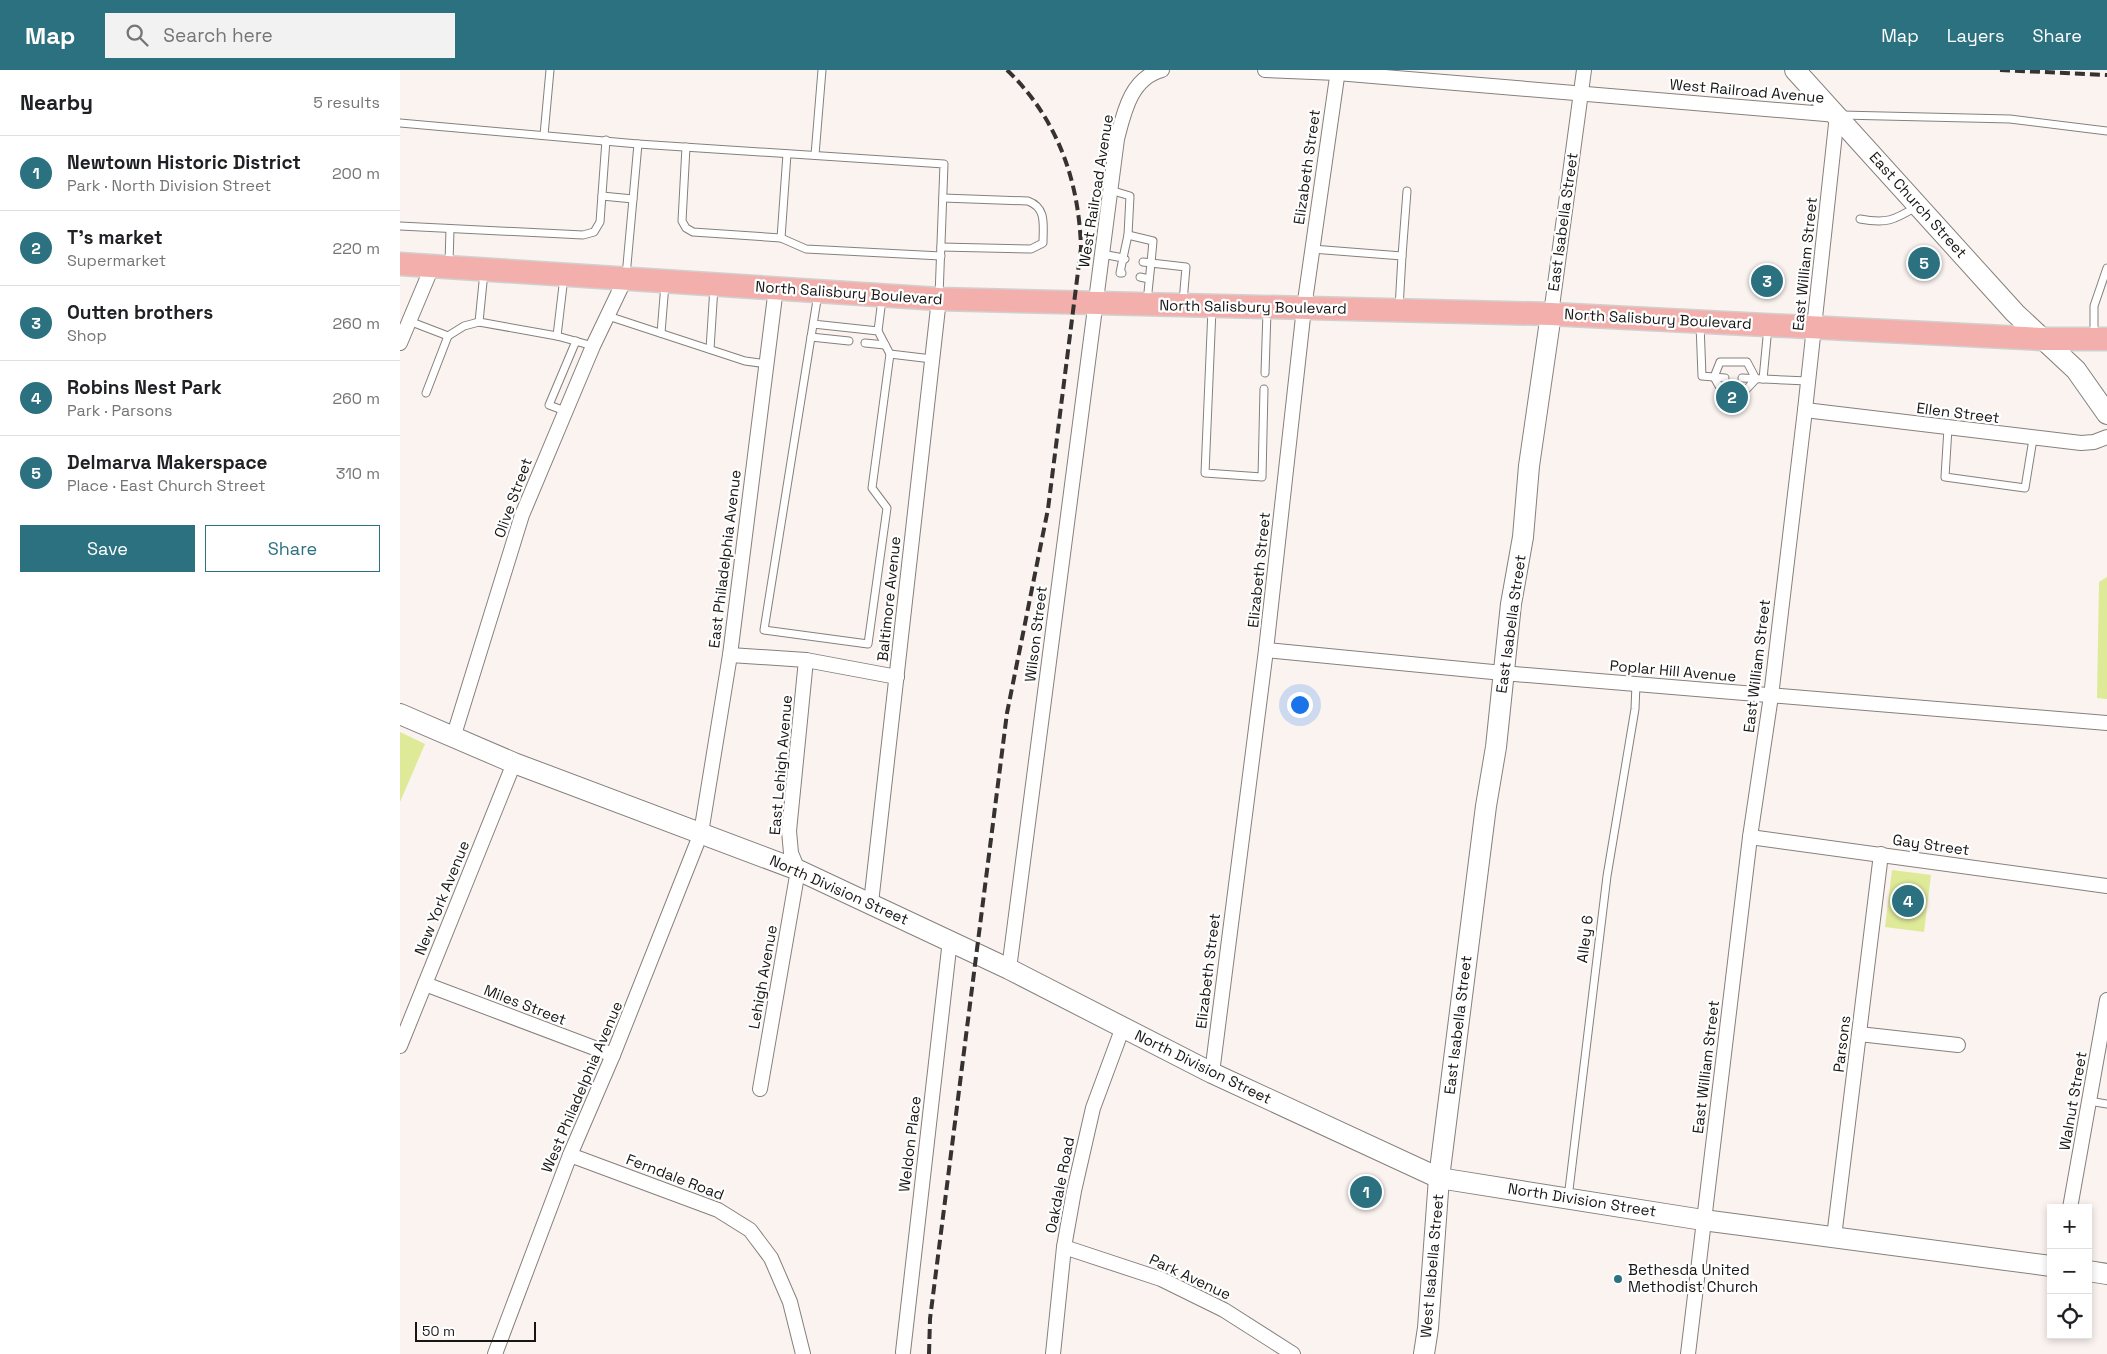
<!DOCTYPE html>
<meta charset="utf-8">
<style>
:root{--surface:#fff;--page:#f2f2f2;--text:#202124;--muted:#757577;--line:#e0e0e0;--accent:#2b717f}
body{margin:0;font-family:"Space Grotesk",sans-serif;background:var(--page);color:var(--text)}
.controls{position:absolute;right:15px;bottom:15px;display:grid;overflow:hidden;border-radius:0px;box-shadow:0 2px 8px #0003}
.controls button{width:45px;height:45px;display:grid;place-items:center;padding:0;border:0;border-bottom:1px solid var(--line);background:var(--surface);color:var(--text);font:25px sans-serif}
.scale{position:absolute;left:15px;bottom:12px;width:121px;box-sizing:border-box;padding-left:5px;border:2px solid #181615;border-top:0;font-size:14px;line-height:18px;white-space:nowrap;color:#181615;-webkit-text-stroke:4px #fff;paint-order:stroke}
.you{position:absolute;left:899px;top:634px;width:18px;height:18px;margin:-12px;border:4px solid #fff;border-radius:50%;background:#1a73e8;box-shadow:0 0 0 8px #1a73e833}
.badge{display:grid;place-items:center;width:32px;height:32px;border-radius:50%;background:var(--accent);color:#fff;font-size:16px;font-weight:700}
.pin{position:absolute;translate:-50% -50%;border:2px solid #fff;box-shadow:0 1px 5px #0006}
.list{margin:0;padding:0;list-style:none}
h2{display:flex;justify-content:space-between;align-items:center;height:65px;margin:0;padding:0 20px;font-size:21px}
h2 small{font-size:16px;font-weight:400;color:var(--muted)}
.list li{display:grid;grid-template-columns:32px 1fr auto;gap:15px;align-items:center;box-sizing:border-box;height:75px;padding:0 20px;border-top:1px solid var(--line)}
.list b{display:block;font-size:19px;white-space:nowrap}
.list p{margin:0;font-size:16px;white-space:nowrap;color:var(--muted)}
.list em{font-size:16px;font-style:normal;color:var(--muted)}
.actions{display:flex;gap:10px;padding:15px 20px}
.actions a{flex:1;padding:11px 0;border:1px solid var(--accent);border-radius:0px;text-align:center;font-size:18px;color:var(--accent)}
.actions .main{background:var(--accent);color:#fff}
.icon{flex:none;width:28px;height:28px;fill:none;stroke:currentColor;stroke-width:2;stroke-linecap:round;stroke-linejoin:round}
.map{position:relative;flex:none;width:1707px;height:1284px;overflow:hidden}
header{display:flex;align-items:center;gap:30px;box-sizing:border-box;height:70px;padding:0 25px;background:var(--accent);color:#fff}
header strong{font-size:24px}
nav{display:flex;gap:28px;margin-inline-start:auto;font-size:18px}
.search{width:350px;height:45px;background:var(--page);display:flex;align-items:center;gap:12px;box-sizing:border-box;padding:0 18px;border-radius:0px;color:var(--muted);font-size:19px}
main{display:flex}
aside{flex:1;background:var(--surface)}
.map>svg:first-child{display:block}
.green{fill:#deea98}
.lines{fill:none;stroke-linecap:round;stroke-linejoin:round}
.lane-casing{stroke:#86807d;stroke-width:9}
.street-casing{stroke:#86807d;stroke-width:16}
.secondary-casing{stroke:#86807d;stroke-width:22}
.primary-casing{stroke:#d1d0d0;stroke-width:25}
.lane{stroke:#fff;stroke-width:7}
.street{stroke:#fff;stroke-width:14}
.secondary{stroke:#fff;stroke-width:20}
.primary{stroke:#f3afab;stroke-width:22}
.rail{stroke:#353231;stroke-width:4;stroke-dasharray:10 5;stroke-linecap:butt}
.poi-dot{fill:#2b717f;stroke:#fff;stroke-width:2}
.labels{text-anchor:middle;stroke-width:4.5;stroke-linejoin:round;paint-order:stroke}
.street-label{font-size:15px;fill:#181615;stroke:#fff}
.poi-label{font-size:15px;fill:#181615;stroke:#fff;text-anchor:start}
</style>
<header>
<strong>Map</strong>
<div class="search"><svg class="icon" aria-label="search" viewBox="0 0 24 24"><circle cx="10" cy="10" r="6"/><path d="M15 15l6 6"/></svg>Search here</div>
<nav><a>Map</a><a>Layers</a><a>Share</a></nav>
</header>
<main>
<aside>
<h2>Nearby<small>5 results</small></h2>
<ul class="list">
<li><span class="badge">1</span><div><b>Newtown Historic District</b><p>Park · North Division Street</p></div><em>200 m</em></li>
<li><span class="badge">2</span><div><b>T's market</b><p>Supermarket</p></div><em>220 m</em></li>
<li><span class="badge">3</span><div><b>Outten brothers</b><p>Shop</p></div><em>260 m</em></li>
<li><span class="badge">4</span><div><b>Robins Nest Park</b><p>Park · Parsons</p></div><em>260 m</em></li>
<li><span class="badge">5</span><div><b>Delmarva Makerspace</b><p>Place · East Church Street</p></div><em>310 m</em></li>
</ul>
<div class="actions"><a class="main">Save</a><a>Share</a></div>
</aside>
<div class="map">
<svg width="1707" height="1284" viewBox="0 0 1707 1284">
<rect width="100%" height="100%" fill="#faf3f0"/>
<g class="green">
<polygon points="1707,507 1707,629 1697,628 1699,512"/>
<polygon points="0,662 25,674 0,732"/>
<polygon points="1492,800 1531,805 1524,862 1485,857"/>
</g>
<g class="lines">
<g class="lane-casing">
<g id="lane">
<polyline points="1441,45 1610,49 1707,61"/>
<polyline points="0,53 238,74 226,206"/>
<polyline points="144,65 150,0"/>
<polyline points="238,74 544,94 539,226"/>
<polyline points="286,77 282,151 286,158 293,162 381,168 387,84"/>
<polyline points="415,85 422,0"/>
<polyline points="710,120 730,126 728,165"/>
<polyline points="202,126 233,129"/>
<path d="M1460,149C1487,154 1494,150 1516,137"/>
<polyline points="0,156 183,165 194,162 200,152 206,70"/>
<polyline points="381,168 406,179 541,186"/>
<path d="M541,177L631,179L643,173C643,155 647,138 628,131L543,128"/>
<polyline points="912,179 1002,186 999,238"/>
<polyline points="702,184 723,188 720,203 722,203"/>
<polyline points="1002,186 1007,121"/>
<polyline points="725,189 723,188 728,165 753,171 751,193 743,192"/>
<polyline points="49,193 50,159"/>
<polyline points="740,207 749,209"/>
<polyline points="747,232 751,193 786,197 783,232"/>
<polyline points="812,239 805,403 862,407 864,319"/>
<polyline points="208,246 345,291 367,294"/>
<polyline points="9,251 48,266 26,323"/>
<polyline points="79,252 84,202"/>
<polyline points="413,254 478,261 490,284 472,418 487,438 468,574 364,560 411,267 418,224"/>
<polyline points="1300,254 1302,306 1325,308"/>
<polyline points="478,261 482,229"/>
<polyline points="261,263 265,214"/>
<polyline points="48,266 64,256 79,252 157,266 193,276"/>
<polyline points="157,266 164,207"/>
<polyline points="1694,266 1694,236 1707,198"/>
<polyline points="411,267 449,271"/>
<polyline points="465,273 485,275"/>
<polyline points="310,279 314,217"/>
<polyline points="490,284 532,289"/>
<polyline points="865,303 867,241"/>
<polyline points="1342,308 1408,311"/>
<polyline points="1363,309 1368,257"/>
<polyline points="1323,323 1314,307 1320,292 1347,292 1356,309 1342,324"/>
<polyline points="165,341 149,335 176,271"/>
<polyline points="1548,358 1545,407 1625,418 1633,369"/>
<polyline points="1689,1031 1707,1034"/>
<polyline points="1168,1128 1207,806 1235,639 1236,614"/>
</g>
</g>
<g class="street-casing">
<g id="street">
<polyline points="865,0 937,3 1437,45 1405,340 1371,626 1350,767 1288,1284"/>
<polyline points="1151,244 1184,0"/>
<polyline points="0,273 32,197"/>
<polyline points="1405,340 1681,373 1694,372 1707,367"/>
<polyline points="866,580 1103,603 1707,653"/>
<polyline points="330,585 406,590 497,607"/>
<polyline points="53,668 122,445 193,276 226,207"/>
<polyline points="1350,767 1707,816"/>
<polyline points="471,833 539,229"/>
<path d="M609,899L717,69C724,42 731,8 762,0"/>
<polyline points="25,914 213,985"/>
<polyline points="1459,964 1558,975"/>
<polyline points="0,976 114,693"/>
<polyline points="812,1003 866,580 904,238 938,0"/>
<polyline points="360,1019 398,800 391,783 389,761 406,590"/>
<polyline points="170,1085 318,1140 350,1160 371,1188 390,1232 403,1284"/>
<polyline points="1670,1138 1707,930"/>
<polyline points="1434,1167 1481,784"/>
<polyline points="664,1177 761,1209 824,1240 893,1284"/>
<polyline points="503,1282 550,870"/>
<polyline points="95,1284 170,1085 213,985 301,763 330,585 376,218"/>
<polyline points="653,1284 664,1177 674,1121 693,1038 723,957"/>
</g>
</g>
<g class="secondary-casing">
<g id="secondary">
<polyline points="1395,0 1615,243 1676,300 1707,344"/>
<polyline points="0,644 114,693 398,800 609,899 812,1003 1039,1108 1303,1150 1651,1196"/>
<polyline points="1688,1201 1707,1204"/>
<polyline points="1024,1284 1028,1258 1039,1108 1086,736 1096,677 1111,534 1123,467 1129,396 1151,244"/>
</g>
</g>
<g class="primary-casing">
<polyline id="primary" points="0,194 539,229 1151,244 1642,269 1707,269"/>
</g>
<use href="#lane" class="lane"/>
<use href="#street" class="street"/>
<use href="#secondary" class="secondary"/>
<use href="#primary" class="primary"/>
<g class="rail">
<polyline points="1600,0 1707,5"/>
<path d="M529,1284L530,1249L607,643L648,439L681,178C679,110 657,48 607,0"/>
</g>
</g>
<circle class="poi-dot" cx="1218" cy="1209" r="5"/>
<g class="labels">
<g class="street-label">
<text transform="translate(1347 21) rotate(5)" y="5">West Railroad Avenue</text>
<text transform="translate(907 97) rotate(-82)" y="5">Elizabeth Street</text>
<text transform="translate(696 121) rotate(-81)" y="5">West Railroad Avenue</text>
<text transform="translate(1518 135) rotate(48)" y="5">East Church Street</text>
<text transform="translate(1163 152) rotate(-82)" y="5">East Isabella Street</text>
<text transform="translate(1405 194) rotate(-84)" y="5">East William Street</text>
<text transform="translate(449 223) rotate(4)" y="5">North Salisbury Boulevard</text>
<text transform="translate(853 237) rotate(1)" y="5">North Salisbury Boulevard</text>
<text transform="translate(1258 249) rotate(3)" y="5">North Salisbury Boulevard</text>
<text transform="translate(1558 343) rotate(7)" y="5">Ellen Street</text>
<text transform="translate(113 428) rotate(-70)" y="5">Olive Street</text>
<text transform="translate(325 489) rotate(-83)" y="5">East Philadelphia Avenue</text>
<text transform="translate(859 500) rotate(-84)" y="5">Elizabeth Street</text>
<text transform="translate(489 529) rotate(-84)" y="5">Baltimore Avenue</text>
<text transform="translate(1111 554) rotate(-82)" y="5">East Isabella Street</text>
<text transform="translate(636 564) rotate(-83)" y="5">Wilson Street</text>
<text transform="translate(1357 596) rotate(-83)" y="5">East William Street</text>
<text transform="translate(1273 601) rotate(5)" y="5">Poplar Hill Avenue</text>
<text transform="translate(381 695) rotate(-85)" y="5">East Lehigh Avenue</text>
<text transform="translate(1531 775) rotate(8)" y="5">Gay Street</text>
<text transform="translate(439 820) rotate(24)" y="5">North Division Street</text>
<text transform="translate(42 828) rotate(-68)" y="5">New York Avenue</text>
<text transform="translate(1185 869) rotate(-83)" y="5">Alley 6</text>
<text transform="translate(808 901) rotate(-83)" y="5">Elizabeth Street</text>
<text transform="translate(363 907) rotate(-80)" y="5">Lehigh Avenue</text>
<text transform="translate(125 935) rotate(21)" y="5">Miles Street</text>
<text transform="translate(1058 955) rotate(-83)" y="5">East Isabella Street</text>
<text transform="translate(1442 974) rotate(-83)" y="5">Parsons</text>
<text transform="translate(803 997) rotate(26)" y="5">North Division Street</text>
<text transform="translate(1306 997) rotate(-83)" y="5">East William Street</text>
<text transform="translate(182 1017) rotate(-67)" y="5">West Philadelphia Avenue</text>
<text transform="translate(1673 1031) rotate(-80)" y="5">Walnut Street</text>
<text transform="translate(510 1074) rotate(-83)" y="5">Weldon Place</text>
<text transform="translate(275 1107) rotate(21)" y="5">Ferndale Road</text>
<text transform="translate(660 1115) rotate(-79)" y="5">Oakdale Road</text>
<text transform="translate(1182 1130) rotate(9)" y="5">North Division Street</text>
<text transform="translate(1032 1196) rotate(-85)" y="5">West Isabella Street</text>
<text transform="translate(790 1207) rotate(25)" y="5">Park Avenue</text>
</g>
<g class="poi-label">
<text x="1228" y="1205">Bethesda United<tspan x="1228" dy="17">Methodist Church</tspan></text>
</g>
</g>
</svg>
<div class="controls">
<button>+</button>
<button>−</button>
<button><svg class="icon" aria-label="locate" viewBox="0 0 24 24"><circle cx="12" cy="12" r="6"/><path d="M12 2v4M12 18v4M2 12h4M18 12h4"/></svg></button>
</div>
<div class="scale">50 m</div>
<div class="you"></div>
<div class="pin badge" style="left:966px;top:1122px">1</div>
<div class="pin badge" style="left:1332px;top:327px">2</div>
<div class="pin badge" style="left:1367px;top:211px">3</div>
<div class="pin badge" style="left:1508px;top:831px">4</div>
<div class="pin badge" style="left:1524px;top:193px">5</div>
</div>
</main>
